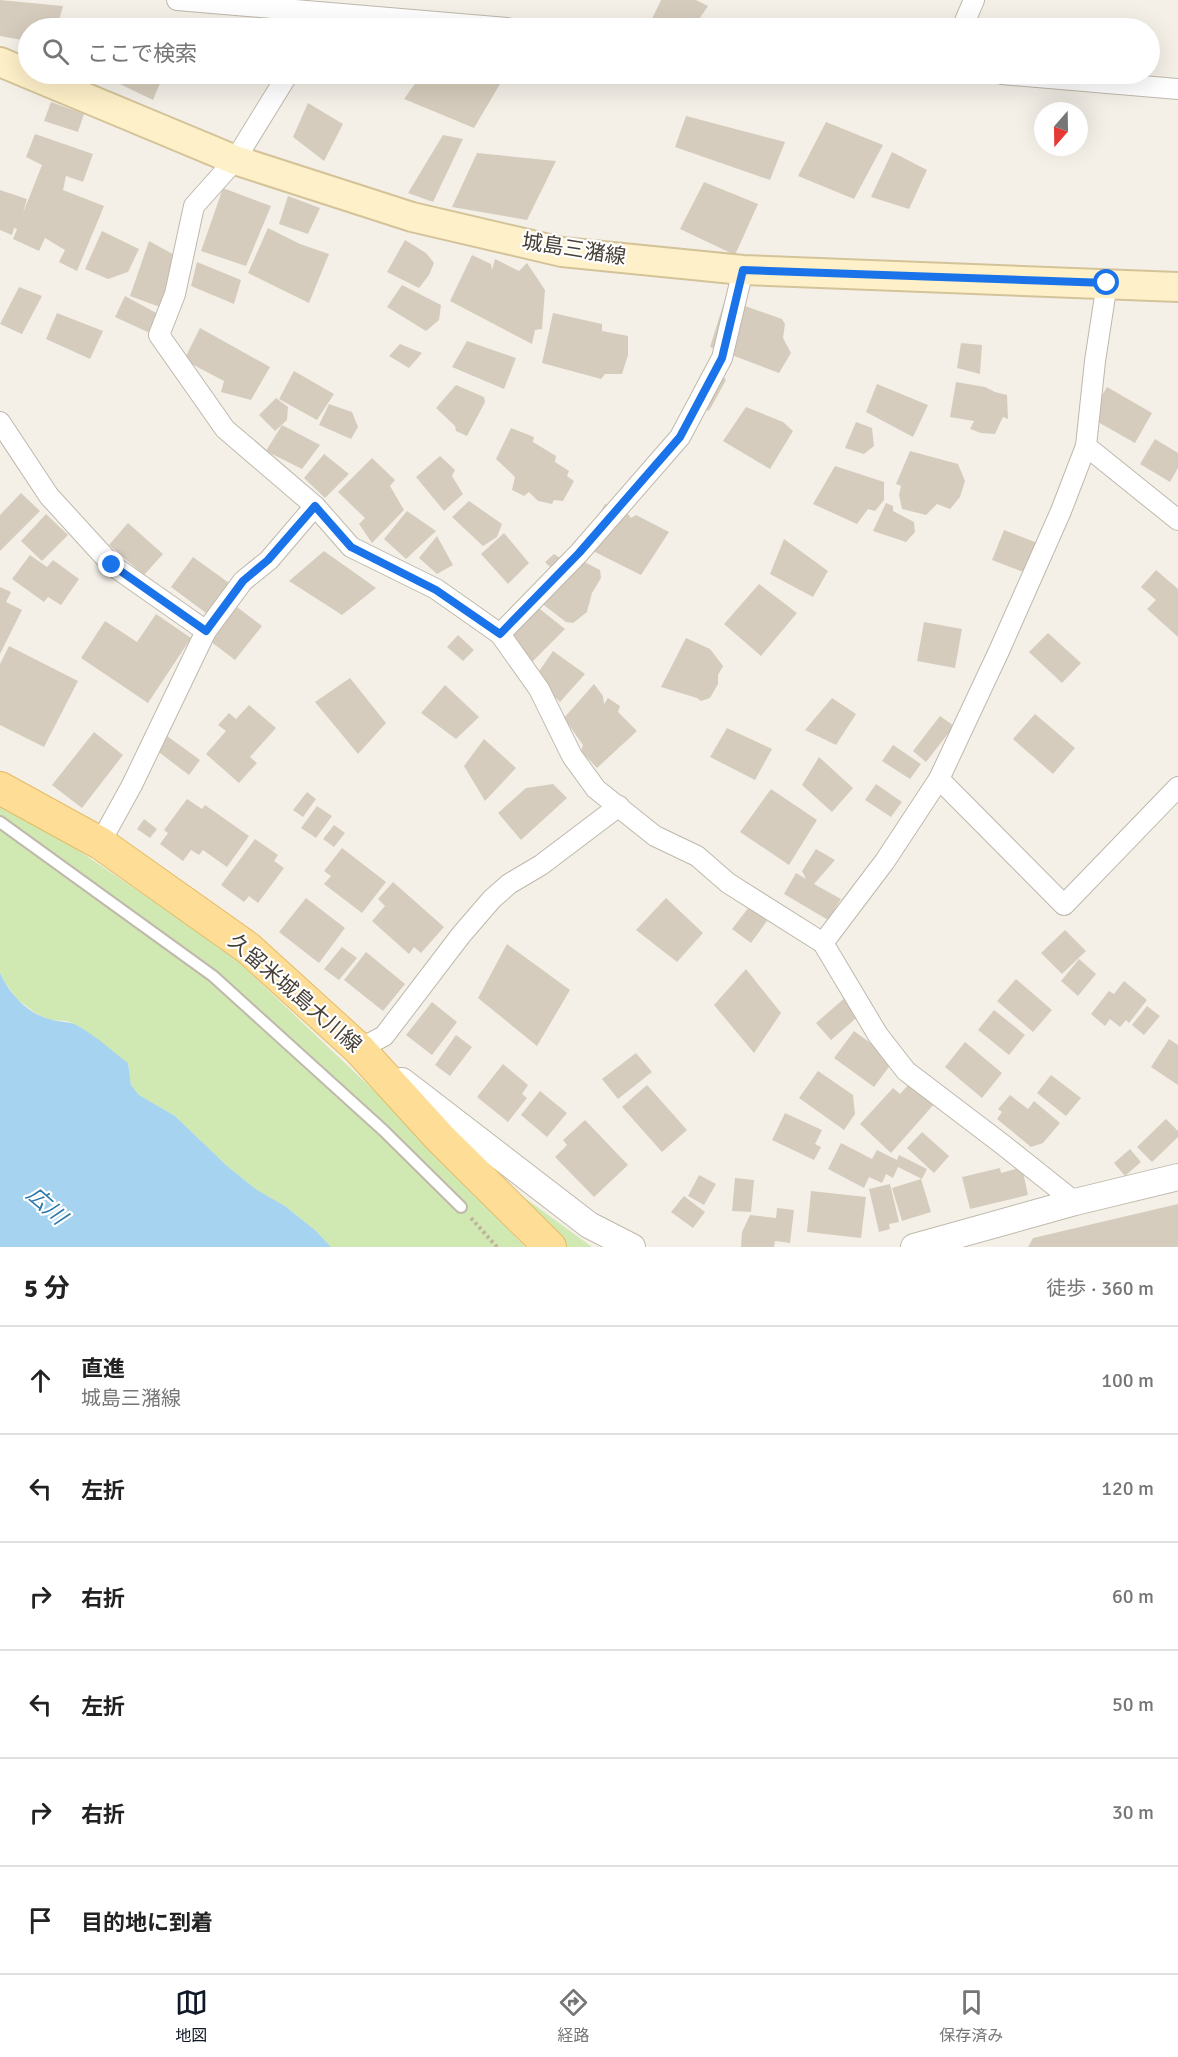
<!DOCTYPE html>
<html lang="ja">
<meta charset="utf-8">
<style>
:root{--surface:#fff;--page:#f6f6f6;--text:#222;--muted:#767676;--line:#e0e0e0;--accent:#111827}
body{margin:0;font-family:Signika,"Noto Sans JP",sans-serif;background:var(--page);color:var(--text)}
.compass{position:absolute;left:1034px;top:102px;width:54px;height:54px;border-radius:50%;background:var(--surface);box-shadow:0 6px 24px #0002;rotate:200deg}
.stop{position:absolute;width:18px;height:18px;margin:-14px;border:4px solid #1a73e8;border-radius:50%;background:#fff}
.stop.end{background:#1a73e8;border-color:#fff;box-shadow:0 2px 6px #0008}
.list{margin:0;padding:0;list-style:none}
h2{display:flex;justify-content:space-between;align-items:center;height:78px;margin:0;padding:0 24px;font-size:26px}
h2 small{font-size:20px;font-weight:400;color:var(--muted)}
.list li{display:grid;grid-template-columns:39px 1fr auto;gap:18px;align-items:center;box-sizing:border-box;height:108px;padding:0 24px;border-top:2px solid var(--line)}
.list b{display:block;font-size:22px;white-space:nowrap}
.list p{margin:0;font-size:20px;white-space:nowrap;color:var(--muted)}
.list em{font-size:20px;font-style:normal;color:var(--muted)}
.icon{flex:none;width:33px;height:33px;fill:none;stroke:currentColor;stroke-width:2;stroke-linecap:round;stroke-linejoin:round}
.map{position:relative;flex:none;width:1178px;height:1247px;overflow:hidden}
.search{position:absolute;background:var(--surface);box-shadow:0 6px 24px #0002;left:18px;right:18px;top:18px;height:66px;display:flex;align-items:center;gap:15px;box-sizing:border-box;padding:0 21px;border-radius:33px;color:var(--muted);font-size:22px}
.sheet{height:726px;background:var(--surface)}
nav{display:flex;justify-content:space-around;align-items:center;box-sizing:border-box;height:84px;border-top:2px solid var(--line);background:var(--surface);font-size:16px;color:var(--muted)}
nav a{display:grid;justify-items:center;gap:3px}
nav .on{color:var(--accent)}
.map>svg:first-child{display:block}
.green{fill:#d0e8b1}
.water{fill:#a5d3f0}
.building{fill:#d6ccbd}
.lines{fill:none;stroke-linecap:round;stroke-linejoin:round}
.service-casing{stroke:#bfb8ab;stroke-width:14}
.minor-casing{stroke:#bfb8ab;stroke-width:22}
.tertiary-casing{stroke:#bfb8ab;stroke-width:28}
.secondary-casing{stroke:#d4c398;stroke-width:32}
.primary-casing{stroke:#e4bb66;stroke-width:34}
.path{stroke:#c1b39c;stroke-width:4;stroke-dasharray:3 3;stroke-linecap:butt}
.service{stroke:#fff;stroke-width:10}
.minor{stroke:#fff;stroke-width:20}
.tertiary{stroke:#fff;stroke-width:26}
.secondary{stroke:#fef0c8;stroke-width:28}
.primary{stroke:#fede97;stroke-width:32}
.route{stroke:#1a73e8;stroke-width:8}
.labels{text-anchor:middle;stroke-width:4.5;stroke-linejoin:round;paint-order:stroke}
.street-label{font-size:21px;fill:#474037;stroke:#fff}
.water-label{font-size:22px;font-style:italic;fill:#2e79ac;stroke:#fff}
</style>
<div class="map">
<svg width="1178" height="1247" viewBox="0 0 1178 1247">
<rect width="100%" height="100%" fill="#f4f0e8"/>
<g class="green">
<polygon points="0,800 16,808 228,952 426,1140 525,1247 331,1247 316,1231 285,1206 257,1190 227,1166 175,1116 139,1095 131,1085 128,1063 80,1027 67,1021 49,1020 34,1012 17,999 4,981 0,973"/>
<polygon points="496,1177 592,1247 565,1247"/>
</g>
<path class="water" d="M0,973C9,993 27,1013 49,1019C61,1023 68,1020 80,1027C97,1037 112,1051 128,1063L131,1085L139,1095L175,1116L227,1166L257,1190L285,1206L316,1231L331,1247H0Z"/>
<g class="building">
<polygon points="0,0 63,6 57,28 28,28 28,41 0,36"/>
<polygon points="661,0 696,0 708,6 693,28 672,28 651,21"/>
<polygon points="99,74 164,74 153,100"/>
<polygon points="422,74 476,74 500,84 474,128 404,99"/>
<polygon points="51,102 84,114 78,132 44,121"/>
<polygon points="308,103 343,124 324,161 293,137"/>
<polygon points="686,116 785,142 770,180 675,147"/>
<polygon points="826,122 883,145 854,199 798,176"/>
<polygon points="35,134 93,154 83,182 66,176 63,190 104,206 77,271 59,262 65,250 45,238 39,251 13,239 17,229 14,228 12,235 0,230 0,190 27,199 23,213 42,165 26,157"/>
<polygon points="443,135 463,139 433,202 408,193"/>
<polygon points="892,152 927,170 909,209 871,197"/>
<polygon points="477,153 556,161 527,220 452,207"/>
<polygon points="704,182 758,204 735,255 680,229"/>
<polygon points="223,188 271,206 246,266 201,251"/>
<polygon points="288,196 320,208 308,234 279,224"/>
<polygon points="268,228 300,244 329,254 309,303 248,273"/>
<polygon points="102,231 139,249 128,272 108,279 85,269"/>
<polygon points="405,240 426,253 434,263 429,275 419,288 387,272"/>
<polygon points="149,241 180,258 160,307 130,296"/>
<polygon points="472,255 491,264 492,270 495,259 519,271 527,263 545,290 542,329 535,330 532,344 450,301"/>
<polygon points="197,262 241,280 234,304 191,286"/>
<polygon points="402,285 441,305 439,320 426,331 387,307"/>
<polygon points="19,287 42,296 22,334 0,324"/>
<polygon points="125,296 160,315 152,334 115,317"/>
<polygon points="725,299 782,319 785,324 783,338 791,353 779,373 710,347"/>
<polygon points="57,313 103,331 90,359 46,339"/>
<polygon points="553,313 602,324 602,331 628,336 628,355 622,374 605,374 601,379 542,363"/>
<polygon points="200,328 270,367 251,400 221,392 224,381 184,360"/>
<polygon points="467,341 516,358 504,389 452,367"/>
<polygon points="961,343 982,345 980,374 957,368"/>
<polygon points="400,344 422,353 409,368 389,356"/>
<polygon points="706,365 721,374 726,380 709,411 688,401"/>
<polygon points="294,371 334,394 317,420 279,399"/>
<polygon points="956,382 985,387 995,392 1007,395 1008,419 1003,417 995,434 981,433 970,429 974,421 950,417"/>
<polygon points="877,384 928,405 913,437 866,412"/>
<polygon points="456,385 484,397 485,402 467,436 456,431 455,426 436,408"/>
<polygon points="1107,387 1152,413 1135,443 1089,417"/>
<polygon points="276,398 288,407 287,420 275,431 259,415"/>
<polygon points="329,404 352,412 358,427 351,439 319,425"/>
<polygon points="746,407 783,422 793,431 770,469 723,441"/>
<polygon points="856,422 872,428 874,446 864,454 845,448"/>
<polygon points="282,425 320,445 302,469 266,451"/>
<polygon points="511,428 534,437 533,442 556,456 555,462 569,471 567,476 574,481 563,501 554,500 552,504 538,501 529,492 524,496 512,490 515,477 496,459"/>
<polygon points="1155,439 1178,453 1178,468 1170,482 1140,464"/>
<polygon points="910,451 958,464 965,481 960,497 950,509 937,504 926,515 902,509 899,495 901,486 896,484"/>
<polygon points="324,454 349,474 325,498 304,478"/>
<polygon points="440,456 455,470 452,476 463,494 444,511 416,477"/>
<polygon points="372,458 395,480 390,486 404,510 372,543 359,524 365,518 338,492"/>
<polygon points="835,466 884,482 884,500 875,511 868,509 857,524 813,504"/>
<polygon points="21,493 40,511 0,551 0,515"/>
<polygon points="469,501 502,524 497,537 483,546 452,517"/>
<polygon points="886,503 893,506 893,511 914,522 915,532 906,542 873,531"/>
<polygon points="605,504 628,514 631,518 636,515 669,532 641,575 581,545"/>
<polygon points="407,511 436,531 406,559 384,539"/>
<polygon points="46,514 68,535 42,561 21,541"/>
<polygon points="128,523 163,554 144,575 109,545"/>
<polygon points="1004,530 1048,547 1036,577 992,560"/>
<polygon points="504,533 529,563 508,584 481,554"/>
<polygon points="437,536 453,565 437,574 419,558"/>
<polygon points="784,539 828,571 813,597 770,574"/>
<polygon points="324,551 376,588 342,615 289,581"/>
<polygon points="554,554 562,559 571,555 600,570 601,578 592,593 587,612 573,623 566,622 532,596 555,572 545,562"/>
<polygon points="30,555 47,567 53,560 79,579 61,605 48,597 44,602 12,579"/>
<polygon points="193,557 229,583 206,613 171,587"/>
<polygon points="1156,570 1178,589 1178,637 1147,609 1156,600 1141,587"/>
<polygon points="759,584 797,613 761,656 724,624"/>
<polygon points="0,587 11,592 6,602 22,610 0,654"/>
<polygon points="535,605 565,629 532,662 503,637"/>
<polygon points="237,607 262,626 235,660 210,641"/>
<polygon points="156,614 191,638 148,703 81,658 105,621 137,642"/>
<polygon points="924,622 962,629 955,668 917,661"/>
<polygon points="1048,633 1081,663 1062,683 1029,652"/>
<polygon points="458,635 474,650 463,661 447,647"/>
<polygon points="686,638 710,649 723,666 718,675 718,684 710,698 701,701 697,698 661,687"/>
<polygon points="9,646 78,681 44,747 0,725 0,664"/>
<polygon points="553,651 585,674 560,702 535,677"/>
<polygon points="350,678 386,723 358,754 315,702"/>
<polygon points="594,684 603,696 604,704 608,698 620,706 618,712 637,731 597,768 581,751 583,745 564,718"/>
<polygon points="445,685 479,717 456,739 421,713"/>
<polygon points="832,698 856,714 836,745 805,730"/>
<polygon points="249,705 276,728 250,757 257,763 239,783 206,754 226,731 218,725 229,713 236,719"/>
<polygon points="1035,714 1075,748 1053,774 1013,739"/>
<polygon points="940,716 954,726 926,762 913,751"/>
<polygon points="727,728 772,749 755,780 710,757"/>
<polygon points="94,732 123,755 82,808 52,785"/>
<polygon points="167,736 200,760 189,775 156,750"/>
<polygon points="484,739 516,768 485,801 464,766"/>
<polygon points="893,745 921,764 910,779 882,761"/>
<polygon points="819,757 853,788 832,812 802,785"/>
<polygon points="553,784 567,798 521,840 498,813 526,788"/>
<polygon points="876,784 902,802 891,817 865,800"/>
<polygon points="771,789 817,820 789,865 740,832"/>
<polygon points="307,792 316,799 303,817 293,810"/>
<polygon points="187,799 202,809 205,805 249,836 227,867 203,850 199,855 191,850 183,861 160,844 168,833 164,830"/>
<polygon points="317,806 332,816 316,838 301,828"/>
<polygon points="144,819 157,829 150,838 137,829"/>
<polygon points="334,825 345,833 334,847 323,839"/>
<polygon points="255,839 278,855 274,861 284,868 258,903 249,896 244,902 221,885"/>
<polygon points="342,848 386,882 362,913 324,884 331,876 324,871"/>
<polygon points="816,849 835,860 814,884 841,899 828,920 784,894 796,873 806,879 802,871"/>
<polygon points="393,882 444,927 421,953 414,947 409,954 372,921 385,906 378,899"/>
<polygon points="306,898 345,928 319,963 279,932"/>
<polygon points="666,898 703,933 677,962 636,930"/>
<polygon points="749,907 767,921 751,943 732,929"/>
<polygon points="1065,930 1086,951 1062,974 1041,953"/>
<polygon points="507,944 570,990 537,1046 478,998"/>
<polygon points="342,947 357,958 339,980 324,969"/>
<polygon points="366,952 405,984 383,1011 344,980"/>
<polygon points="1079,959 1096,974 1078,996 1061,981"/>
<polygon points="746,969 781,1013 754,1053 714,1005"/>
<polygon points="1016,979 1052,1010 1033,1032 997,1001"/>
<polygon points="1124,981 1147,1000 1129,1023 1126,1020 1120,1027 1110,1019 1105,1026 1091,1014 1109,991 1114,994"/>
<polygon points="847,996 862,1013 831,1040 816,1023"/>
<polygon points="432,1002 457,1022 432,1055 406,1035"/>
<polygon points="1147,1006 1160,1016 1144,1035 1132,1025"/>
<polygon points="994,1010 1025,1035 1009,1055 978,1030"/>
<polygon points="854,1031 894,1060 874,1087 834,1058"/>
<polygon points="456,1035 472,1047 450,1076 435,1065"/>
<polygon points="1169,1039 1178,1045 1178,1085 1151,1067"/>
<polygon points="965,1042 1002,1073 982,1098 945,1067"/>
<polygon points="636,1053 652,1072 618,1099 602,1079"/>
<polygon points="503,1064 528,1085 522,1094 527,1098 508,1122 477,1097"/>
<polygon points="818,1071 853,1095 855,1114 844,1130 799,1098"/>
<polygon points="1051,1075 1081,1098 1066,1116 1037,1093"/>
<polygon points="911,1082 935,1103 891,1153 860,1124 893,1088 900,1094"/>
<polygon points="647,1085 687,1130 662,1152 622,1107"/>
<polygon points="540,1091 567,1113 547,1137 521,1115"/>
<polygon points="1010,1095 1028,1109 1034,1101 1060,1123 1043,1143 1031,1147 997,1119 1002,1112 998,1109"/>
<polygon points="785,1113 822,1130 815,1144 821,1147 814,1160 772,1140"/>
<polygon points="1166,1119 1178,1131 1178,1137 1152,1162 1137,1147"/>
<polygon points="585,1120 628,1165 594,1197 555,1157 567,1145 563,1140"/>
<polygon points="922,1132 949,1156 934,1173 907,1148"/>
<polygon points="841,1143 872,1159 877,1150 897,1160 899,1155 927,1169 922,1179 898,1167 893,1178 886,1174 882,1183 869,1177 864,1188 828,1169"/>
<polygon points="1130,1149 1141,1162 1125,1176 1114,1163"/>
<polygon points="1022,1167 1028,1195 970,1209 962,1177 1000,1168 1001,1173"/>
<polygon points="699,1175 716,1184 704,1205 688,1196"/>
<polygon points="735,1178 754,1180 751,1212 732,1211"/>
<polygon points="921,1179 931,1212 902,1221 892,1188"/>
<polygon points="890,1184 899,1222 889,1224 890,1229 879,1232 869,1189"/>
<polygon points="811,1191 866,1197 861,1238 807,1232"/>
<polygon points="684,1196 705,1212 693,1228 671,1212"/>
<polygon points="1178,1204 1178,1247 1028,1247 1033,1238"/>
<polygon points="777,1208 794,1210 790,1243 775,1241 774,1247 741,1247 742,1232 750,1215 776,1218"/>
</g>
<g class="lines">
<g class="service-casing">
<polyline id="service" points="0,822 213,976 383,1130 461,1207"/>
</g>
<g class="minor-casing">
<g id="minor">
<polyline points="177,0 507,28"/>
<polyline points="962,28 974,0"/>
<polyline points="288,74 235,160 194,206 175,294 159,335 225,429 315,506 351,547 436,589 500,634 539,689 572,756 596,789 655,836 697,856 728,883 823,943 878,1035 906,1071 1002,1144 1075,1202"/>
<polyline points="1002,74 1178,89"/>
<polyline points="0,422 49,496 112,565 206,631"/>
<polyline points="1086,446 1178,520"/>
<polyline points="500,634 579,553 680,437 722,358 743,270"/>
<polyline points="939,779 1064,905 1178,787"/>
<polyline points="100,843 132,785 206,631 243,581 269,560 315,506"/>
<polyline points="823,943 885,861 939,779 999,651 1061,511 1086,446 1095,361 1107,283"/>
<polyline points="359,1049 384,1036 461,935 492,899 509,884 541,865 619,806"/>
</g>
</g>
<g class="tertiary-casing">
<g id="tertiary">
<polyline points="402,1081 589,1225 632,1247"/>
<polyline points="914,1247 1075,1202 1178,1177"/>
</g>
</g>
<g class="secondary-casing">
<polyline id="secondary" points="0,62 235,160 412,217 562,252 743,270 1178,287"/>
</g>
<g class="primary-casing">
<polyline id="primary" points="0,788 100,843 248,948 359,1049 440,1138 550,1247"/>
</g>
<polyline class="path" points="471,1218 497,1247"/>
<use href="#service" class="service"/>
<use href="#minor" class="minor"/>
<use href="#tertiary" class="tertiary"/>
<use href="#secondary" class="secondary"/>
<use href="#primary" class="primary"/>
</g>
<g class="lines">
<polyline class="route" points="112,565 206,631 243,581 268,560 315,506 351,547 436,590 500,634 579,553 680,437 722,358 743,270 1107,283"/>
</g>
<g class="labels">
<g class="street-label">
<text transform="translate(574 249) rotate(9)" y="7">城島三潴線</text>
<text transform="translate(295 993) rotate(41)" y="7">久留米城島大川線</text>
</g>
<g class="water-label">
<text transform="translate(47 1205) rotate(42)" y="8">広川</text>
</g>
</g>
</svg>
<svg class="compass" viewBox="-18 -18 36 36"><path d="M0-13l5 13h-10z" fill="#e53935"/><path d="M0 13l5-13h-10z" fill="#767676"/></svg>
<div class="stop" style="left:1107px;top:283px"></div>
<div class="stop end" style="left:112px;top:565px"></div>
<div class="search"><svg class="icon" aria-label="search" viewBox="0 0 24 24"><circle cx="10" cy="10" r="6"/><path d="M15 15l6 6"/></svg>ここで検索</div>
</div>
<section class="sheet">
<h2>5 分<small>徒歩 · 360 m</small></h2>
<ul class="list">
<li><svg class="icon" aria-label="ahead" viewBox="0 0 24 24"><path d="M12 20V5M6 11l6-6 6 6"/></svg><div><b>直進</b><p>城島三潴線</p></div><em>100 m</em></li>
<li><svg class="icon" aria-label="left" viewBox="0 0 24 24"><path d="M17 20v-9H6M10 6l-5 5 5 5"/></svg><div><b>左折</b></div><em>120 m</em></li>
<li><svg class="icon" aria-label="right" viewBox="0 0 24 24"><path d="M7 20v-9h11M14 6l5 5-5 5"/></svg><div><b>右折</b></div><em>60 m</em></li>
<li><svg class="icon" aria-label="left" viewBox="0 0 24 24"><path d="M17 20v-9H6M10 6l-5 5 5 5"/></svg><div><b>左折</b></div><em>50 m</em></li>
<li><svg class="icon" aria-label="right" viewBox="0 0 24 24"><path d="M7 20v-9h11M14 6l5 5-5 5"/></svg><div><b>右折</b></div><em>30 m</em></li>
<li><svg class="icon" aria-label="arrive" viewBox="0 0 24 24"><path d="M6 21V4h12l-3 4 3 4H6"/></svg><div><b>目的地に到着</b></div></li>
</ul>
</section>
<nav>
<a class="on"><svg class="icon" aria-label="map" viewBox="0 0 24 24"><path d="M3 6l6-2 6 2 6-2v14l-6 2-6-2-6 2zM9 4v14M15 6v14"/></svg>地図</a>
<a><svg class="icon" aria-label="directions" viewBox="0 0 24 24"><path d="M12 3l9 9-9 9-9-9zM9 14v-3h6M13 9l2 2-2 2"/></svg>経路</a>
<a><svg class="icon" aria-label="saved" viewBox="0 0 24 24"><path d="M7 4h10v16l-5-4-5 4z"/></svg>保存済み</a>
</nav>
